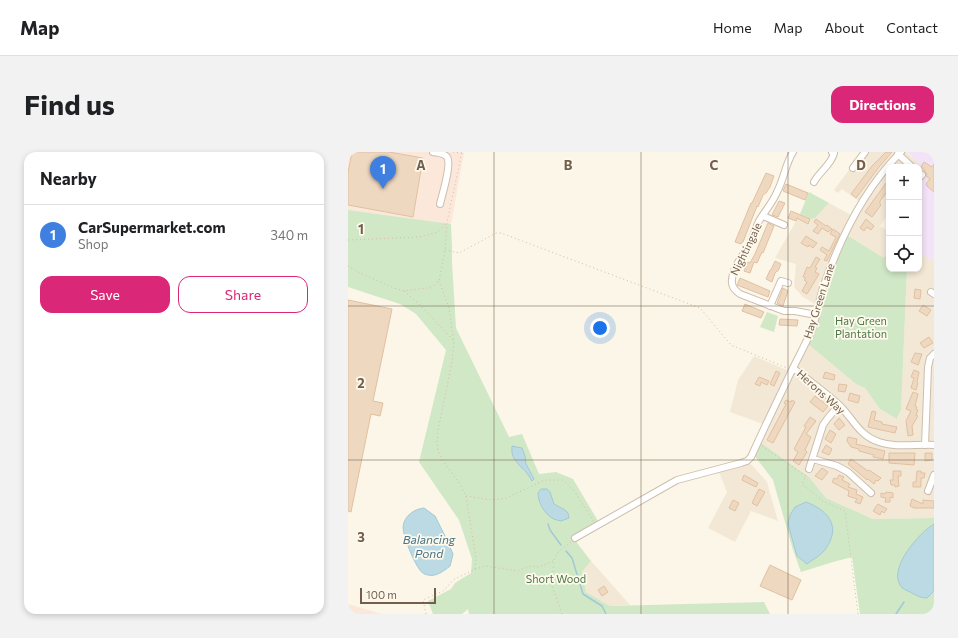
<!DOCTYPE html>
<meta charset="utf-8">
<style>
:root{--surface:#fff;--page:#f2f2f2;--text:#202124;--muted:#757577;--line:#e0e0e0;--accent:#db2777}
body{margin:0;font-family:Commissioner,sans-serif;background:var(--page);color:var(--text)}
.controls{position:absolute;right:12px;top:12px;display:grid;overflow:hidden;border-radius:8px;box-shadow:0 2px 6px #0003}
.controls button{width:36px;height:36px;display:grid;place-items:center;padding:0;border:0;border-bottom:1px solid var(--line);background:var(--surface);color:var(--text);font:20px sans-serif}
.scale{position:absolute;left:12px;bottom:10px;width:76px;box-sizing:border-box;padding-left:4px;border:2px solid #745f4c;border-top:0;font-size:11px;line-height:14px;white-space:nowrap;color:#745f4c;-webkit-text-stroke:3px #fef9ed;paint-order:stroke}
.you{position:absolute;left:252px;top:176px;width:14px;height:14px;margin:-10px;border:3px solid #fff;border-radius:50%;background:#1a73e8;box-shadow:0 0 0 6px #1a73e833}
.badge{display:grid;place-items:center;width:26px;height:26px;border-radius:50%;background:var(--accent);color:#fff;font-size:13px;font-weight:700}
.pin{position:absolute;translate:-50% -33px;filter:drop-shadow(0 1px 2px #0008)}
.pin::after{content:'';position:absolute;top:21px;width:14px;height:12px;background:inherit;clip-path:polygon(0 0,100% 0,50% 100%)}
.list{margin:0;padding:0;list-style:none}
h2{display:flex;justify-content:space-between;align-items:center;height:52px;margin:0;padding:0 16px;font-size:17px}
h2 small{font-size:13px;font-weight:400;color:var(--muted)}
.list li{display:grid;grid-template-columns:26px 1fr auto;gap:12px;align-items:center;box-sizing:border-box;height:60px;padding:0 16px;border-top:1px solid var(--line)}
.list b{display:block;font-size:15px;white-space:nowrap}
.list p{margin:0;font-size:13px;white-space:nowrap;color:var(--muted)}
.list em{font-size:13px;font-style:normal;color:var(--muted)}
.actions{display:flex;gap:8px;padding:12px 16px}
.actions a{flex:1;padding:9px 0;border:1px solid var(--accent);border-radius:12px;text-align:center;font-size:14px;color:var(--accent)}
.actions .main{background:var(--accent);color:#fff}
.icon{flex:none;width:22px;height:22px;fill:none;stroke:currentColor;stroke-width:2;stroke-linecap:round;stroke-linejoin:round}
.map{position:relative;flex:none;width:586px;height:462px;overflow:hidden;border-radius:12px}
header{display:flex;align-items:center;gap:24px;box-sizing:border-box;height:56px;padding:0 20px;background:var(--surface);border-bottom:1px solid var(--line)}
header strong{font-size:19px}
nav{display:flex;gap:22px;margin-inline-start:auto;font-size:14px}
.intro{display:flex;align-items:center;justify-content:space-between;box-sizing:border-box;height:96px;padding:0 24px}
h1{margin:0;font-size:28px}
.button{padding:10px 18px;border-radius:12px;background:var(--accent);color:#fff;font-size:14px;font-weight:700}
main{display:flex;gap:24px;padding:0 24px}
aside{flex:1;background:var(--surface);border-radius:12px;box-shadow:0 2px 6px #0003}
.map>svg:first-child{display:block}
.residential{fill:#f3e8d6}
.commercial{fill:#fbe8db}
.education{fill:#f3e3f8}
.green{fill:#d0e8c6;fill-rule:evenodd}
.water{fill:#bcdae4;stroke:#a3c8d5}
.lines{fill:none;stroke-linecap:round;stroke-linejoin:round}
.stream{stroke:#a3c8d5;stroke-width:1.5}
.building{fill:#efd8c0;stroke:#e1c0a1}
.minor-casing{stroke:#cdbead;stroke-width:8}
.path{stroke:#d4bba3;stroke-width:1;stroke-dasharray:1 3;stroke-linecap:butt}
.minor{stroke:#fff;stroke-width:6}
.grid{fill:none;stroke:#745f4c;stroke-width:1;stroke-opacity:0.55}
.labels{text-anchor:middle;stroke-width:3.5;stroke-linejoin:round;paint-order:stroke}
.street-label{font-size:11px;fill:#745f4c;stroke:#fef9ed}
.park-label{font-size:11px;fill:#4e7945;stroke:#fef9ed}
.water-label{font-size:12px;font-style:italic;fill:#477486;stroke:#fef9ed}
.grid-label{font-size:13px;text-anchor:middle;font-weight:bold;fill:#745f4c;stroke:#fef9ed;stroke-width:3.5;stroke-linejoin:round;paint-order:stroke}
</style>
<header>
<strong>Map</strong>
<nav><a>Home</a><a>Map</a><a>About</a><a>Contact</a></nav>
</header>
<div class="intro"><h1>Find us</h1><a class="button">Directions</a></div>
<main>
<aside>
<h2>Nearby<small></small></h2>
<ul class="list">
<li><span class="badge" style="background:#3f7fe0">1</span><div><b>CarSupermarket.com</b><p>Shop</p></div><em>340 m</em></li>
</ul>
<div class="actions"><a class="main">Save</a><a>Share</a></div>
</aside>
<div class="map">
<svg width="586" height="462" viewBox="0 0 586 462">
<rect width="100%" height="100%" fill="#fbf6e7"/>
<g class="residential">
<polygon points="514,0 558,0 571,11 569,14 562,15 541,15 541,61 532,74 541,80 541,99 536,106 495,80 477,118 467,152 455,145 446,135 448,112 427,106 452,62 463,67 467,66 481,51 503,63 511,49 494,37 490,41 486,38"/>
<polygon points="571,100 586,110 586,366 525,367 478,346 461,325 412,290 460,192 508,232 517,236 532,257 550,267 553,257 559,117 571,117"/>
<polygon points="406,204 441,219 415,272 382,260 390,228"/>
<polygon points="395,308 404,313 419,330 430,369 403,359 387,390 360,376 379,340 369,315"/>
<polygon points="243,409 282,453 262,454 238,440 234,420"/>
</g>
<g class="commercial">
<polygon points="0,0 111,0 116,1 103,72 0,58"/>
<polygon points="0,452 34,462 0,462"/>
</g>
<polygon class="education" points="559,0 586,0 586,110 571,100 571,15 562,15 569,14 571,11"/>
<g class="green">
<polygon points="461,40 481,51 467,66 463,67 452,62"/>
<path d="M0,58L103,72L104,95V111L108,176L161,285L174,282L191,322L208,320L225,327L253,374L229,387V391L243,409L234,420L238,440L262,454L416,450L422,462H121L120,457L114,462H85L80,449L103,437L107,431L123,421L124,407L111,368L71,310L98,198L68,162L52,152L0,135ZM202,340L206,352L217,358L220,361L204,366Z"/>
<polygon points="499,83 536,106 541,99 541,117 559,117 553,258 549,267 532,257 517,236 508,232 460,192 469,171 480,129"/>
<polygon points="419,160 430,164 426,180 412,175"/>
<polygon points="412,290 461,325 478,346 525,367 586,366 586,462 512,462 504,405 485,410 453,420 445,398 425,328 406,303"/>
</g>
<g class="water">
<path d="M164,294L174,296L177,304L178,312L186,327L184,329C181,324 178,319 174,316C167,308 163,306 164,294Z"/>
<path d="M193,337H199L202,340L206,352L217,358L220,361L221,366L213,369C211,368 206,368 204,366C196,361 190,350 190,341Z"/>
<path d="M458,350C482,359 494,376 476,399C472,404 464,408 459,412L449,404L440,372L442,363L447,355Z"/>
<path d="M76,356L87,364L96,382L105,402L102,414C96,419 88,425 80,423C77,423 73,420 72,418C66,411 55,384 55,375C56,364 66,357 76,356Z"/>
<path d="M586,372V439L579,446C572,446 568,443 562,440C558,438 554,437 552,433C541,415 571,381 586,372Z"/>
</g>
<g class="lines">
<g class="stream">
<polyline points="200,372 202,378 213,393"/>
<polyline points="218,399 224,406 235,442 254,454 258,462"/>
<polyline points="548,462 556,450"/>
</g>
</g>
<g class="building">
<polygon points="4,0 41,0 75,6 65,65 0,53 0,21"/>
<polygon points="538,0 544,0 531,15 508,46 503,42 524,14"/>
<polygon points="576,10 584,15 586,12 586,40 579,34 578,32 582,27 578,24 579,22 573,15"/>
<polygon points="418,21 426,24 422,35 418,41 415,43 410,55 409,54 395,90 394,90 393,92 387,90 403,51 404,51"/>
<polygon points="541,27 541,37 532,49 532,52 533,53 524,65 517,60"/>
<polygon points="438,32 460,41 457,48 435,39"/>
<polygon points="431,49 437,51 430,65 424,63"/>
<polygon points="443,59 462,67 460,72 449,66 448,69 440,66"/>
<polygon points="468,67 478,74 479,73 484,77 480,80 474,76 470,82 465,79 470,73 466,70"/>
<polygon points="518,67 526,74 523,78 519,75 516,79 512,76"/>
<polygon points="420,71 426,74 415,101 414,100 409,111 406,110 402,121 396,119 400,110 402,111 407,102"/>
<polygon points="485,77 492,82 479,109 476,108 479,103 472,98 474,95 481,99 488,85 482,82"/>
<polygon points="458,84 469,91 465,96 461,93 460,95 453,91"/>
<polygon points="468,105 472,107 467,115 469,116 467,120 471,122 459,142 454,139 459,130 456,128 458,126 455,125 459,115 462,116"/>
<polygon points="427,109 433,112 430,119 429,119 427,121 424,130 418,127 422,118 423,118"/>
<polygon points="392,126 422,139 420,145 389,133"/>
<polygon points="435,136 440,139 435,154 429,151"/>
<polygon points="567,137 573,138 572,147 566,146"/>
<polygon points="0,148 44,157 25,249 35,251 32,264 23,262 3,360 0,359"/>
<polygon points="397,152 416,160 413,166 394,159"/>
<polygon points="575,153 583,158 579,164 571,159"/>
<polygon points="432,167 450,168 449,174 431,173"/>
<polygon points="581,185 585,191 576,196 572,191"/>
<polygon points="567,201 574,202 570,213 563,210"/>
<polygon points="566,218 571,220 569,230 570,231 568,238 563,236 566,226 563,225"/>
<polygon points="428,219 432,221 426,234 422,232"/>
<polygon points="477,220 487,223 486,228 475,226"/>
<polygon points="411,225 421,229 419,233 413,230 412,234 407,232"/>
<polygon points="491,232 499,233 497,240 490,239"/>
<polygon points="565,240 570,242 567,254 569,255 568,257 570,258 568,263 570,264 564,274 565,283 560,284 558,269 563,259 558,257"/>
<polygon points="502,241 512,244 510,251 500,248"/>
<polygon points="467,244 480,254 475,260 462,250"/>
<polygon points="438,248 443,250 444,248 447,250 425,291 419,288 438,252 436,251"/>
<polygon points="524,259 528,260 526,268 534,270 534,272 549,275 547,281 520,275"/>
<polygon points="462,265 468,269 458,282 463,285 457,298 459,300 451,313 445,309 450,300 446,297 458,275 456,274"/>
<polygon points="491,266 497,273 491,278 486,272"/>
<polygon points="482,278 488,282 483,291 477,287"/>
<polygon points="500,285 509,287 508,292 537,299 535,307 525,305 526,303 511,299 511,297 503,295 499,289"/>
<polygon points="478,293 484,297 481,303 474,300"/>
<polygon points="541,301 567,301 566,313 541,311"/>
<polygon points="577,301 584,301 584,308 577,309"/>
<polygon points="503,307 520,319 521,318 533,326 530,329 528,328 526,332 520,327 519,328 500,312"/>
<polygon points="474,316 480,320 474,328 467,324"/>
<polygon points="545,319 553,319 553,324 550,324 551,334 547,335 547,333 543,333 542,328 545,328"/>
<polygon points="569,319 573,319 573,321 577,321 576,326 573,326 573,335 565,335 565,330 568,330"/>
<polygon points="396,323 410,331 408,335 394,328"/>
<polygon points="491,323 496,325 494,328 502,332 500,335 509,338 508,342 515,345 512,352 507,350 509,347 500,344 501,339 484,330 486,326 489,327"/>
<polygon points="411,337 417,340 409,354 404,351"/>
<polygon points="538,340 545,341 545,346 542,345 542,350 537,350 538,346 533,345 533,341 537,342"/>
<polygon points="564,347 575,352 575,348 586,349 586,356 566,356 562,354"/>
<polygon points="385,348 391,351 387,359 381,356"/>
<polygon points="530,352 539,357 536,361 534,359 532,363 525,359"/>
<polygon points="422,413 453,428 444,448 412,434"/>
<polygon points="256,434 260,440 254,444 250,438"/>
</g>
<g class="lines">
<g class="minor-casing">
<g id="minor">
<path d="M85,0C89,1 96,1 99,5C104,12 94,43 92,52"/>
<path d="M445,0C437,13 436,27 429,40C425,50 417,59 411,69C407,77 405,87 400,95C394,105 385,115 384,127C383,135 387,138 392,142L436,159H447L468,163"/>
<polyline points="550,2 564,15"/>
<polyline points="505,16 517,0"/>
<polyline points="571,21 574,23 571,26"/>
<path d="M466,30C471,20 484,12 486,1L484,0"/>
<polyline points="415,64 436,73"/>
<polyline points="583,140 586,142"/>
<polyline points="422,154 433,129 440,131"/>
<path d="M445,216C460,228 477,240 491,253C505,266 510,283 531,290C548,296 568,292 586,293"/>
<polyline points="577,293 580,215 582,206 586,202"/>
<polyline points="465,307 489,314 500,320 523,341"/>
<polyline points="461,317 475,273 480,266 491,253"/>
<polyline points="580,339 586,323"/>
<path d="M227,386L329,328L393,311L399,309L403,305C417,274 432,243 447,212C453,200 459,189 464,177C469,164 471,149 475,136C492,86 516,37 553,0"/>
</g>
</g>
<g class="path">
<polyline points="105,0 114,1"/>
<polyline points="0,88 71,85 90,80 99,70"/>
<polyline points="97,98 111,101 148,81 153,81 352,156 383,193 439,216"/>
<polyline points="0,114 10,120 46,136 56,139 79,136 85,134 91,129 97,98 99,70 114,0"/>
<polyline points="56,139 72,153 106,189"/>
<polyline points="414,294 458,324 454,332 475,349 497,359 510,462"/>
<polyline points="118,344 144,348 158,346 197,328 215,328 227,340 246,370"/>
<polyline points="127,417 138,414 169,419 183,414 191,415 205,409"/>
<polyline points="78,462 75,448 95,439 99,435 105,428 127,417 128,406 118,344 112,332 95,309 90,299 89,290 90,278 104,210 106,190 101,156 91,129"/>
<polyline points="214,462 204,434 206,408 209,401 223,390"/>
</g>
<use href="#minor" class="minor"/>
</g>
<path class="grid" d="M146,0V462M293,0V462M440,0V462M0,154H586M0,308H586"/>
<g class="labels">
<g class="street-label">
<text transform="translate(398 97) rotate(-64)" y="4">Nightingale</text>
<text transform="translate(471 149) rotate(-72)" y="4">Hay Green Lane</text>
<text transform="translate(473 240) rotate(42)" y="4">Herons Way</text>
</g>
<g class="park-label">
<text x="513" y="173">Hay Green<tspan x="513" dy="13">Plantation</tspan></text>
<text x="208" y="431">Short Wood</text>
</g>
<g class="water-label">
<text x="81" y="392">Balancing<tspan x="81" dy="14">Pond</tspan></text>
</g>
</g>
<g class="grid-label">
<text x="73" y="18">A</text>
<text x="220" y="18">B</text>
<text x="366" y="18">C</text>
<text x="513" y="18">D</text>
<text x="13" y="82">1</text>
<text x="13" y="236">2</text>
<text x="13" y="390">3</text>
</g>
</svg>
<div class="controls">
<button>+</button>
<button>−</button>
<button><svg class="icon" aria-label="locate" viewBox="0 0 24 24"><circle cx="12" cy="12" r="6"/><path d="M12 2v4M12 18v4M2 12h4M18 12h4"/></svg></button>
</div>
<div class="scale">100 m</div>
<div class="you"></div>
<div class="pin badge" style="left:35px;top:37px;background:#3f7fe0">1</div>
</div>
</main>
